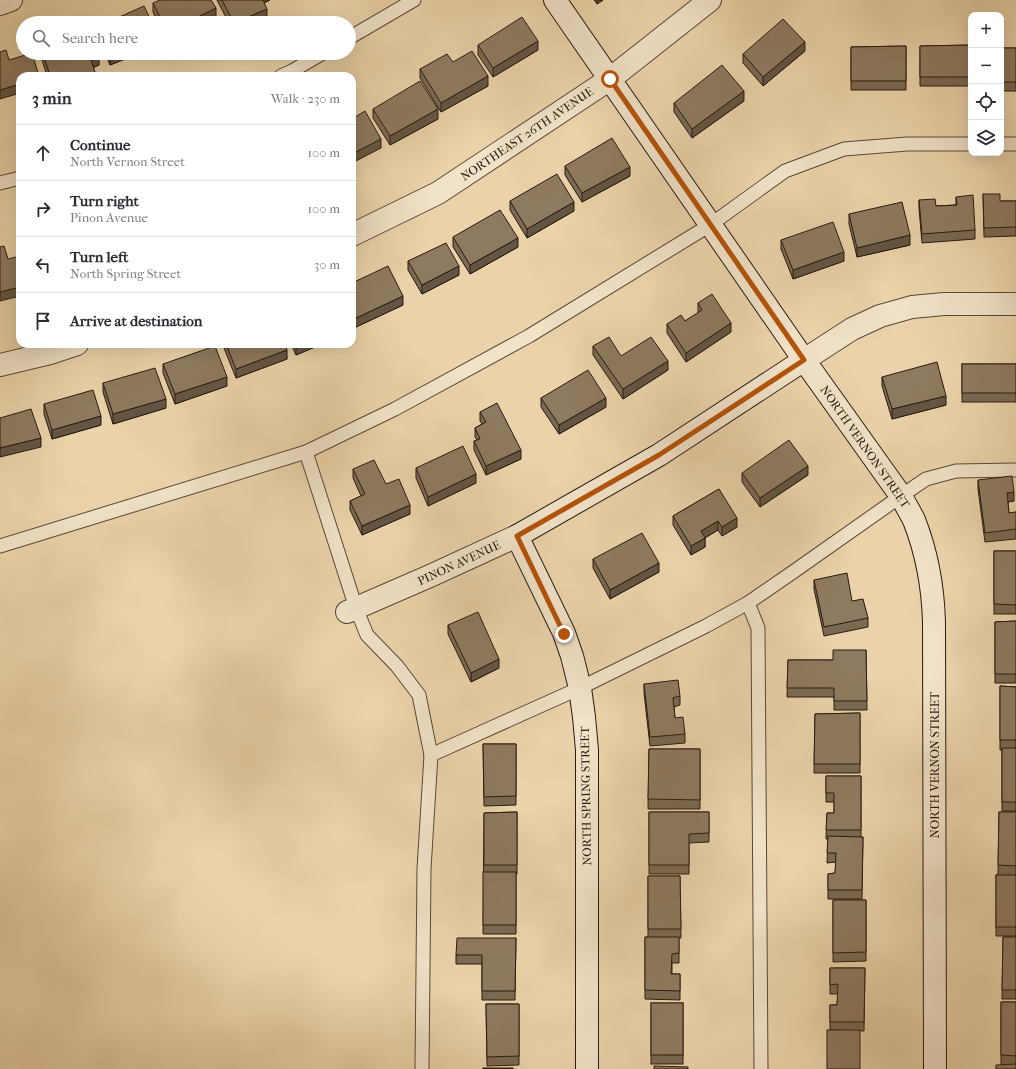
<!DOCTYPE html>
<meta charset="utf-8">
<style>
:root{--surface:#fff;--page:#f7f7f7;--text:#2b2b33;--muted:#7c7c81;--line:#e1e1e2}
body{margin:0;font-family:"IM FELL French Canon",serif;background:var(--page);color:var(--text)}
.controls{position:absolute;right:12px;top:12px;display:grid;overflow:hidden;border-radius:8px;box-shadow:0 4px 16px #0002}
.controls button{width:36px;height:36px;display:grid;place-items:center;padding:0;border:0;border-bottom:1px solid var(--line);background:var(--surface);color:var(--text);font:20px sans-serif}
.stop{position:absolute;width:12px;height:12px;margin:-9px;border:3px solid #b45309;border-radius:50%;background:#fff}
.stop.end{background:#b45309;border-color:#fff;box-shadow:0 1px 4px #0008}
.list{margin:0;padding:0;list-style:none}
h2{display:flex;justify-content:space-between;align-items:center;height:52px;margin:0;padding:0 16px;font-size:17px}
h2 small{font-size:13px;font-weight:400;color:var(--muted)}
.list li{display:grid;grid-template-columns:26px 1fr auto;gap:12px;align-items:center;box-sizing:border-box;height:56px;padding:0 16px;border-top:1px solid var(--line)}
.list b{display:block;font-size:15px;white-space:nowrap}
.list p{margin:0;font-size:13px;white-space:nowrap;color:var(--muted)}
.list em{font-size:13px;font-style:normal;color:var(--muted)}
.icon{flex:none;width:22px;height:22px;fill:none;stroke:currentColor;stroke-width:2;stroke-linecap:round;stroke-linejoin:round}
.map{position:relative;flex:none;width:1016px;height:1069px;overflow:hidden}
.search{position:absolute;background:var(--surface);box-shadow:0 4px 16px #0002;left:16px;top:16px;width:340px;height:44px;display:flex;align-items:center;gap:10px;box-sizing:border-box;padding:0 14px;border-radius:22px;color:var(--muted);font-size:15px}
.panel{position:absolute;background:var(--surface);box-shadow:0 4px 16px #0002;left:16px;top:72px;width:340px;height:276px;border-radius:12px}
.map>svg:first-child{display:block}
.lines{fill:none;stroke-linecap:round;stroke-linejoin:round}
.lane-casing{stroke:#5a4836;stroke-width:15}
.street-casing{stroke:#5a4836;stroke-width:24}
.secondary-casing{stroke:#2a1a0f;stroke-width:24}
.lane{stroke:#f1e2c8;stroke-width:13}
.street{stroke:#f1e2c8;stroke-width:22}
.secondary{stroke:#f1e2c8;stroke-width:22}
.wall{fill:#7a6953;stroke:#2a1a0f}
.shaded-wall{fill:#635543;stroke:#2a1a0f}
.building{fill:#8e7a60;stroke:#2a1a0f}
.route{stroke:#b45309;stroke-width:5}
.labels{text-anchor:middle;stroke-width:3.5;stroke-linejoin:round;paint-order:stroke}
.street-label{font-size:12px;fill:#2a1a0f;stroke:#f1e2c8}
</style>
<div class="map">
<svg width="1016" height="1069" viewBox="0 0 1016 1069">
<rect width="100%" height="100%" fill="#ead3aa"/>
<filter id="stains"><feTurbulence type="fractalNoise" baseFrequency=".005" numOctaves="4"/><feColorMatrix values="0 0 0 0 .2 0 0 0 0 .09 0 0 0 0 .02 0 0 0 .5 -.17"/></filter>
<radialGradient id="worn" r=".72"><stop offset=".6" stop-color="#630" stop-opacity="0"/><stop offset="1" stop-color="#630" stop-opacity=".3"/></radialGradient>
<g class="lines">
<g class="lane-casing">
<g id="lane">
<polyline points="349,38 414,0"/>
<polyline points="281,76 292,71 323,53"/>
<polyline points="1001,144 1016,144"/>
<polyline points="0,183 20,178"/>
<polyline points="306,452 356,608 367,635 397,666 419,695 431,755"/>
<polyline points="0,546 306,452 395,409 529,336 710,225 785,171 844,149 907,144 971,144"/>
<polyline points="748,603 758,628 761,1069"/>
<polyline points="422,1069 424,869 431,755 580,688 706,626 748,603 793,572 901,496 926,479 956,471 1016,470"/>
</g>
</g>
<g class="street-casing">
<g id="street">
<polyline points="0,4 11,0"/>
<polyline points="352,235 438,193 610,79 710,0"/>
<polyline points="804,360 852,329 880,316 912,307 944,304 1016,304"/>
<polyline points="0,365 50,353 77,344"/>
<polyline points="347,612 430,576 517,536"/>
</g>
</g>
<g class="secondary-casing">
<g id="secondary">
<path d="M555,0L804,360L901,496C905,504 910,512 914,520C927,553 933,587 934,622L935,1069"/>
<polyline points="587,1069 587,750 584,717 580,688 572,656 564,633 517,536 659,455 804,360"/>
</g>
</g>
<use href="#lane" class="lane"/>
<use href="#street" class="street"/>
<use href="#secondary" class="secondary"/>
</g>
<g class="wall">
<polygon points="217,0 270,0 264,3 267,18 255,23 229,23"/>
<polygon points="594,0 603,0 597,4"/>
<polygon points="153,3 216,17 204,23 158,23 153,12"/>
<polygon points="478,45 538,50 493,77 478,55"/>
<polygon points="971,45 971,86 920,86 920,46"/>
<polygon points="906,46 906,90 851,90 851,47"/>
<rect x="1001" y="48" width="15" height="43"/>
<polygon points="805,51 763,86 743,63 743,54"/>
<polygon points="40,53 98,53 99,65 93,67 96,76 47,76"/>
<polygon points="105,53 140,53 110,65"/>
<polygon points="453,62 488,86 441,112 420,78 420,69"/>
<polygon points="744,101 692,138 674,112 674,103"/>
<polygon points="373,109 438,119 390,145 373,118"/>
<polygon points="565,166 630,176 582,202 565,175"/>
<polygon points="983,194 1000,201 1016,201 1016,236 984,237"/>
<polygon points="956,197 975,230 975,239 922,243 919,209 919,200 936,206 956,205"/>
<polygon points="510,201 574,211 527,238 510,210"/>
<polygon points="849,214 910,245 857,257 849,224"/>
<polygon points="453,237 518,247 470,274 453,247"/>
<polygon points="781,240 844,261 793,279 781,249"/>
<polygon points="408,261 459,275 422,294 408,270"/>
<polygon points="352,283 403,305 354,328 352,324"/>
<polygon points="698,303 731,332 686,362 667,333 667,324 685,321 698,313"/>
<polygon points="224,344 285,344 287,359 236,378 224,348"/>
<polygon points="291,344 322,344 296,355"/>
<polygon points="593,346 621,356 668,370 623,399 593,355"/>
<polygon points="163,364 227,386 175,404 163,373"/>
<rect x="962" y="364" width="54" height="38"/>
<polygon points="882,377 946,405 892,419 882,386"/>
<polygon points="103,383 166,408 113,424 103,392"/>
<polygon points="541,398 606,407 559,434 541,407"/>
<polygon points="44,404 101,425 52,439 44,414"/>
<polygon points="480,412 521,459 486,475 474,450 474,441 477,440 475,437 475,428 482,424 480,421"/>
<polygon points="416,468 476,483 428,506 416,478"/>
<polygon points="353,469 386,484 410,514 362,535 350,510 350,501 361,496 353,478"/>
<polygon points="742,473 808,475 760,507 742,482"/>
<polygon points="978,480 1014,501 1008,502 1009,513 1016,512 1016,539 985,542 978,489"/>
<polygon points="719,489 737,527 722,536 718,530 705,538 705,547 691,555 673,525 673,516"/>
<rect x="994" y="551" width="22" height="63"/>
<polygon points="593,559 659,572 610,599 593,568"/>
<polygon points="814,580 852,601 868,618 868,627 824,636 814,589"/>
<polygon points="1016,621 1016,683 995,683 995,622"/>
<polygon points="448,625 499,668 471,682 448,634"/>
<polygon points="866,650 867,710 834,710 834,697 787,697 788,660 833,660"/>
<polygon points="644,684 680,696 680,705 674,707 675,718 685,734 685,743 650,746 644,693"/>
<polygon points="1000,686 1016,687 1016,811 1002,811 1002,750 1000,750"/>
<polygon points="860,713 860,773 814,773 815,714"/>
<polygon points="483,744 516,744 516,805 484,806"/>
<polygon points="649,749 700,749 700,809 648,809"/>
<polygon points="826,776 861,776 861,837 863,837 862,899 828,899 828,874 835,873 836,862 827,863 828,839 826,839 827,813 834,813 834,802 826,802"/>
<polygon points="517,812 517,874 516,874 516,934 483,934 484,813"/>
<polygon points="649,812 709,812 709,842 689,843 689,874 649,874"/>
<polygon points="999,812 1016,812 1016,936 996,936 996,875 998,874"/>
<polygon points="648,876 680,876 681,938 679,938 679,963 672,963 672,974 680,974 680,1000 645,999 645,937 648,937"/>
<polygon points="833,900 866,900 866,961 833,962"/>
<polygon points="1003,937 1016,937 1016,999 1002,999"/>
<polygon points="516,938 515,1000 482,1000 482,964 456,964 456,955"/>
<polygon points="830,968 865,968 864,1031 830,1030 830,1005 837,1005 838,994 830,994"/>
<polygon points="1001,1002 1016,1002 1016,1069 1001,1064"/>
<rect x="651" y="1003" width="32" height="61"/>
<polygon points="486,1004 519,1004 519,1065 487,1066"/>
</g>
<g class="shaded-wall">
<polygon points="261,0 270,0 261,4"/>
<polygon points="597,0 603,0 597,4"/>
<polygon points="216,8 216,17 204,23 186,23"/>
<polygon points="267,9 267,18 255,23 234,23"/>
<polygon points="538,41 538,50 493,77 493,68"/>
<polygon points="805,42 805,51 763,86 763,77"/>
<polygon points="118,53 140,53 110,65 110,56"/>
<polygon points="99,56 99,65 91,69 91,60"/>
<polygon points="488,76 488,86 441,112 441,103"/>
<polygon points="20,84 20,93 0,99 0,90"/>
<polygon points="744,91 744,101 692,138 692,129"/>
<polygon points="438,109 438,119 390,145 390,136"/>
<polygon points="381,139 381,148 352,163 352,154"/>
<polygon points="630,167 630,176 582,202 582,193"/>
<polygon points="574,202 574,211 527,238 527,229"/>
<polygon points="910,235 910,245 857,257 857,248"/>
<polygon points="518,238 518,247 470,274 470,265"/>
<polygon points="844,252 844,261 793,279 793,270"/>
<polygon points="459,266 459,275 422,294 422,285"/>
<polygon points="20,287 20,296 0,301 0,292"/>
<polygon points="403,296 403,305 354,328 354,319"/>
<polygon points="731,323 731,332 686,362 686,353"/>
<polygon points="301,344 322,344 296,355 296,346"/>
<polygon points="287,350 287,359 236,378 236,369"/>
<polygon points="668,361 668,370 623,399 623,389"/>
<polygon points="227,377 227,386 175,404 175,394"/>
<polygon points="946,396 946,405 892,419 892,409"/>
<polygon points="606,398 606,407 559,434 559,425"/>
<polygon points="166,399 166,408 113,424 113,414"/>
<polygon points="101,416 101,425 52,439 52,430"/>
<polygon points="41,438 41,447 0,457 0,448"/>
<polygon points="521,450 521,459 486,475 486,466"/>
<polygon points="808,466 808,475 760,507 760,498"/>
<polygon points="476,474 476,483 428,506 428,497"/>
<polygon points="1014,492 1014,501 1007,502 1007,493"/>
<polygon points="410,505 410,514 362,535 362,526"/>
<polygon points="737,518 737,527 722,536 722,527"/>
<polygon points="718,521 718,530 701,540 701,531"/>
<polygon points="705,538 705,547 691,555 691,546"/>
<polygon points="659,563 659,572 610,599 610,590"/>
<polygon points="499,659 499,668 471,682 471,673"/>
</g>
<g class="building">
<polygon points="160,0 211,0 216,8 186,23 163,23 153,3"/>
<polygon points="222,0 263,0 267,9 234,23"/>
<polygon points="144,6 152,23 106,23"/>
<polygon points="522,17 538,41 493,68 478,45"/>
<polygon points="783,19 805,42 763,77 743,54"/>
<polygon points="971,45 971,77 920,77 920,46"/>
<polygon points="906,46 906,81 851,81 851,47"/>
<rect x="1001" y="48" width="15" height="34"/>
<polygon points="6,50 9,60 32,53 39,76 20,76 20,84 0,90 0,52"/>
<polygon points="472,51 488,76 441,103 420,69 447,54 453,62"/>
<polygon points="43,53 98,53 99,56 91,60 96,75 93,76 50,76"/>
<polygon points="109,53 118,53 110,56"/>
<polygon points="722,65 744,91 692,129 674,103"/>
<polygon points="420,81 438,109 390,136 373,109"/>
<polygon points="365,111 381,139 352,154 352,119"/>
<polygon points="612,138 630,167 582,193 565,166"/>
<polygon points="557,174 574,202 527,229 510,201"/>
<polygon points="983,194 1000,194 1000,201 1016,201 1016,227 984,228"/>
<polygon points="973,195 975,230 922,234 919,200 935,199 936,206 957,205 956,197"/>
<polygon points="902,202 910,235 857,248 849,214"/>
<polygon points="500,210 518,238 470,265 453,237"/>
<polygon points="833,222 844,252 793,270 781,240"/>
<polygon points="446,243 459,266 422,285 408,261"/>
<polygon points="4,246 8,259 20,256 20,287 0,292 0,247"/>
<polygon points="388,266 403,296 354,319 352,315 352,283"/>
<polygon points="712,294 731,323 686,353 667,324 681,315 685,321 702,310 698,303"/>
<polygon points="609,337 621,356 651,337 668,361 623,389 593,346"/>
<polygon points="226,344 285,344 287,350 236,369"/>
<polygon points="215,346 227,377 175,394 163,364"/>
<polygon points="937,362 946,396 892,409 882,377"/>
<rect x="962" y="364" width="54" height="29"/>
<polygon points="155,368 166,399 113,414 103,383"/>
<polygon points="588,370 606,398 559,425 541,398"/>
<polygon points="93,390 101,416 52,430 44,404"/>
<polygon points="497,403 521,450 486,466 474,441 480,439 475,428 486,422 480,412"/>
<polygon points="31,409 41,438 0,448 0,418"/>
<polygon points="789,440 808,466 760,498 742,473"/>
<polygon points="463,446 476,474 428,497 416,468"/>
<polygon points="374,460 386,484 399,479 410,505 362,526 350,501 365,494 353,469"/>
<polygon points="1012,476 1014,492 1007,493 1009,513 1016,512 1016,529 985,533 978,480"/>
<polygon points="719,489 737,518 722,527 718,521 701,531 705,538 691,546 673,516"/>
<polygon points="642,533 659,563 610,590 593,559"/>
<polygon points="994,551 1016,551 1016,605 994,604"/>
<polygon points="847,573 852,601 863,599 868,618 824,627 814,580"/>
<polygon points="478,612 499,659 471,673 448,625"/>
<polygon points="1016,621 1016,674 995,674 995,622"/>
<polygon points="833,650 866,650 867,701 834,701 834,688 787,688 788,660 833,660"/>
<polygon points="678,680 680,696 673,698 675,718 683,717 685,734 650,737 644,684"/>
<polygon points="1000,686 1016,687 1016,740 1000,740"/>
<polygon points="860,713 860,764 814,764 815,714"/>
<polygon points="483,744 516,744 516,796 484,797"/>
<rect x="1002" y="748" width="14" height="54"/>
<polygon points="649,749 700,749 700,800 648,799"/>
<polygon points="826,776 861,776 861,830 826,830 827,813 834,813 834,793 826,793"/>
<polygon points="517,812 517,865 484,865 484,813"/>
<polygon points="649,812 709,812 709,833 689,834 689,865 649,865"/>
<polygon points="999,812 1016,812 1016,866 998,865"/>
<polygon points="828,836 863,837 862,890 828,890 828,874 835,873 836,853 827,853"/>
<rect x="483" y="872" width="33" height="53"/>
<rect x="996" y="875" width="20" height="52"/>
<polygon points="648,876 680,876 681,929 648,929"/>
<polygon points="833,900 866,900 866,952 833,953"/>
<polygon points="645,937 679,937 679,953 672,954 671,974 680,974 680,991 645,990"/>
<polygon points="1003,937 1016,937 1016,990 1002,990"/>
<polygon points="457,938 516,938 515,991 482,991 482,955 456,955"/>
<polygon points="830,968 865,968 864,1022 830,1022 830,1005 837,1005 838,984 830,985"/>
<polygon points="1001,1002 1016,1002 1016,1056 1001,1055"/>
<rect x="651" y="1003" width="32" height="52"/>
<polygon points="486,1004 519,1004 519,1056 487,1057"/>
<rect x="827" y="1030" width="33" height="39"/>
<polygon points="1016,1064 1016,1069 996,1069 996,1065"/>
<polygon points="654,1066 688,1067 688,1069 654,1069"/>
<rect x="483" y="1068" width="30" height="1"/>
</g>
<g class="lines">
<polyline class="route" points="564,634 517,536 659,455 804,360 610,79"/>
</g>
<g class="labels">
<g class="street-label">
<text transform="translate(527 134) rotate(-34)" y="4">NORTHEAST 26TH AVENUE</text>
<text transform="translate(865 447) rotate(55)" y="4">NORTH VERNON STREET</text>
<text transform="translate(459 563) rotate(-25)" y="4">PINON AVENUE</text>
<text transform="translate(935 765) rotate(-90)" y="4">NORTH VERNON STREET</text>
<text transform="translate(586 796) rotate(-91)" y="4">NORTH SPRING STREET</text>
</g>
</g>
<rect width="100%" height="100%" filter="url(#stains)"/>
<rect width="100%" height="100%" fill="url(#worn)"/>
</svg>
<div class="controls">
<button>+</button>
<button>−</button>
<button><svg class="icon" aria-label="locate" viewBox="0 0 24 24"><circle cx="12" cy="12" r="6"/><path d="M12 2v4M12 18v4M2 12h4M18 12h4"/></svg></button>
<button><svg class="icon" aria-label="layers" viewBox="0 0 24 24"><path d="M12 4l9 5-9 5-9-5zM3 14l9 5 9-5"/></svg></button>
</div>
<div class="stop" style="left:610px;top:79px"></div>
<div class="stop end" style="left:564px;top:634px"></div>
<div class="search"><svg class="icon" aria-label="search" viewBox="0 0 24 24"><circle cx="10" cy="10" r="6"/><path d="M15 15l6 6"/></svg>Search here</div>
<section class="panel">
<h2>3 min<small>Walk · 230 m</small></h2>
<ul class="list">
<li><svg class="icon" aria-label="ahead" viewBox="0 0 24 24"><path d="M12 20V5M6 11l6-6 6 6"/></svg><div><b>Continue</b><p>North Vernon Street</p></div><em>100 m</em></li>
<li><svg class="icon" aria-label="right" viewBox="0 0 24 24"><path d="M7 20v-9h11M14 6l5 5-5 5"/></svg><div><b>Turn right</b><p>Pinon Avenue</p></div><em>100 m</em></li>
<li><svg class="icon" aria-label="left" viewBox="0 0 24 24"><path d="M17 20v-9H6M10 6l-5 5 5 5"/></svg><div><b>Turn left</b><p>North Spring Street</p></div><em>30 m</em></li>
<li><svg class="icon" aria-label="arrive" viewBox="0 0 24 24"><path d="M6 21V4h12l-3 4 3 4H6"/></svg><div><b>Arrive at destination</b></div></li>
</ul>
</section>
</div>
